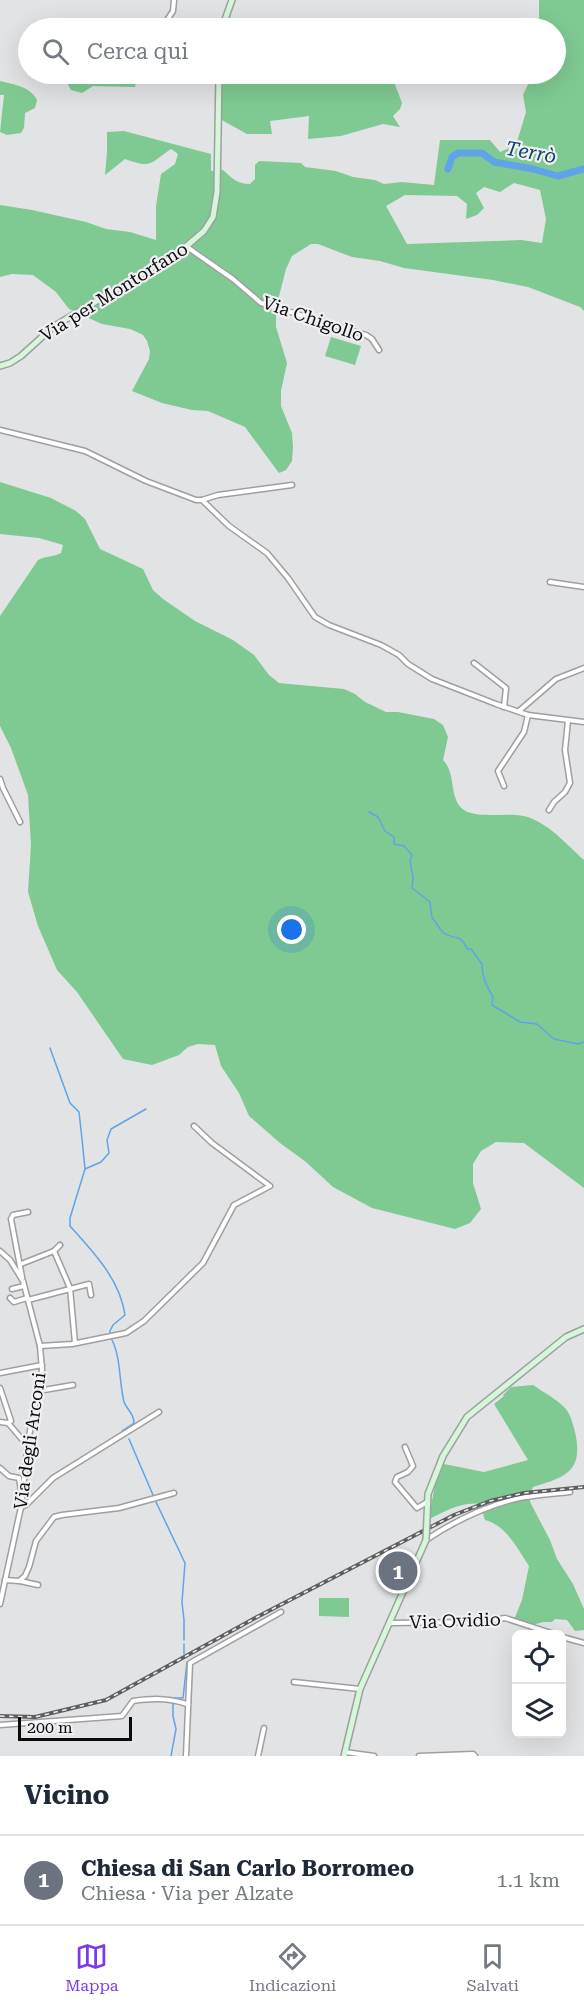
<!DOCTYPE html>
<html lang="it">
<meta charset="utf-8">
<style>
:root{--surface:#fff;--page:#f2f2f3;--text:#1f2937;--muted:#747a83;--line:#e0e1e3;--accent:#7c3aed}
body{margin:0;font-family:"Roboto Serif",serif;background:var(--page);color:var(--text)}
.controls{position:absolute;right:18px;bottom:18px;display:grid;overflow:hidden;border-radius:9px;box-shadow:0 6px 24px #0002}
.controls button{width:54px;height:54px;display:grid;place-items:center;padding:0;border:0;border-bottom:2px solid var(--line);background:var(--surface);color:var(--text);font:30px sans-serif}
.scale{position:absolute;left:18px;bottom:15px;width:114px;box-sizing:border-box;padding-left:6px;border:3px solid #0b0b0c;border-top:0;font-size:16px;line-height:21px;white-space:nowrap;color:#0b0b0c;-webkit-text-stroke:4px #f0f0f2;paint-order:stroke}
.you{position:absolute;left:292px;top:930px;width:21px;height:21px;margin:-15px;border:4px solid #fff;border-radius:50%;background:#1a73e8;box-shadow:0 0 0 9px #1a73e833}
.badge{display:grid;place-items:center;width:39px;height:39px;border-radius:50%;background:var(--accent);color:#fff;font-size:20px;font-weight:700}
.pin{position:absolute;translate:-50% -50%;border:3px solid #fff;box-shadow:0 2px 6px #0006}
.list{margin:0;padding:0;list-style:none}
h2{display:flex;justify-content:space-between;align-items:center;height:78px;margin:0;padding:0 24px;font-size:26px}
h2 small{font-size:20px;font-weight:400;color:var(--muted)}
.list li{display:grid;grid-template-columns:39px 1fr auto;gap:18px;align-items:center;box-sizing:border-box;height:90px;padding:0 24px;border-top:2px solid var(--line)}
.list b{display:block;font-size:22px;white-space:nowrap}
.list p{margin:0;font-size:20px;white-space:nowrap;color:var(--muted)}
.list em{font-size:20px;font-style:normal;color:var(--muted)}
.icon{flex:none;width:33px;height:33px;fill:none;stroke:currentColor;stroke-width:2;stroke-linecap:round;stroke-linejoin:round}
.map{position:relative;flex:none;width:584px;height:1756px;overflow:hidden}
.search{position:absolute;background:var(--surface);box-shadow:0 6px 24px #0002;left:18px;right:18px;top:18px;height:66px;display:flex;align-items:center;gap:15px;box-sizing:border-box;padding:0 21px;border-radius:33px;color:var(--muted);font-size:22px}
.sheet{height:168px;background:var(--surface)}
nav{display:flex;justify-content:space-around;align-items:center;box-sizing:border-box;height:84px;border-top:2px solid var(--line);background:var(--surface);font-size:16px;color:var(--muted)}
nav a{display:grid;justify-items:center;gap:3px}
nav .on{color:var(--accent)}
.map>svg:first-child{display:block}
.green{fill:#7fca92;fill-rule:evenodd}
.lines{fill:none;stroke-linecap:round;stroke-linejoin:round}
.stream{stroke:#5fa4e8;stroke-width:1.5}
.river{stroke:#5fa4e8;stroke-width:7}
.street-casing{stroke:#9f9fa1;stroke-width:7}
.secondary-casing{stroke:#9f9fa1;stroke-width:8}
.street{stroke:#fff;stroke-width:4}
.secondary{stroke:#d5f7d9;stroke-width:5}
.rail-casing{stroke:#5e5e60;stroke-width:4}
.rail{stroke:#f0f0f2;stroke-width:1.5;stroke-dasharray:4.5;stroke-linecap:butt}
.secondary-bridge-casing{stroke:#9f9fa1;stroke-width:8;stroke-linecap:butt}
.secondary-bridge{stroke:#d5f7d9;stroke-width:5}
.labels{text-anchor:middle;stroke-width:4.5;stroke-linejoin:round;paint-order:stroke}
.street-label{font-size:18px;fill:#0b0b0c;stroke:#f0f0f2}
.water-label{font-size:20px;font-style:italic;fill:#0e416d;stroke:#f0f0f2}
</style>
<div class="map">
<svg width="584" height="1756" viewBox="0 0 584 1756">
<rect width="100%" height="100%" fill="#e2e3e5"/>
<g class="green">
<path d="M539,0H584V311L580,307L528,287L493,280L404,268L380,261L352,257L318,244H311L292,256L286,269L276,308V327L287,363L281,391V406L292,433L293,447L292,461L286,470L279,473L245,427L208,411L192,410L162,403L132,391L149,359L150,351L147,341L143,335L130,329L102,324L69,309L56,292L33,275L12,274L0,277V205L32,210L86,222L106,229L130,232L156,240V206L161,174L175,164L178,154L171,149C150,163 152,169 125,159L105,175L107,152V132L124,131L211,154V171L223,170C232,178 237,184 250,184L255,179V165L259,161L301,163L305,167L336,171L353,177L375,180L384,184L402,182L434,185L440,140H490L500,152L516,145L526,112L523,95L533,74H556V28H539ZM514,183L540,190L546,219L542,243L521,240L407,244L386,206L405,195L457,196L467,204L466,219L477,215L484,208L476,193L484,187L500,192Z"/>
<path d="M41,74H138L135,87L93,86L82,93L71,90L67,83C58,80 45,84 41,74Z"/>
<polygon points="258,74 391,74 402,103 400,109 393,116 400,127 383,124 341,136 308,139 309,116 270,121 272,134 247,134 220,119 220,82 243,83"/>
<path d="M0,81C13,84 31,87 37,100L35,108L25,113L24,128L21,133L7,135L0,132L4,95H0Z"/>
<polygon points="331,337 361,346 355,365 325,356"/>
<path d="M0,482L51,498L76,511L85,519L100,549L143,569L153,590L163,599L195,621L233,640L254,655L269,675L279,683L344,689L355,694L365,702L386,712H398L434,719L443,725L448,737L443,760C457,774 448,799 464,810C477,819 507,812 524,816C548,822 566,844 584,860V1188L524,1143L496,1142L481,1151L473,1164V1183L481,1209L470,1223L455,1229L372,1208L333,1187L306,1162L280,1143L249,1116L239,1093L221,1066L215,1045L198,1044L188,1047L179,1055L152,1065L123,1059L77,992L57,970L38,926L28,892L31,845L28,795L11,748L0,726V616L38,560C46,556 53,557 61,553L63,545L39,538L0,534Z"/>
<path d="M533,1385C543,1392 555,1398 564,1407C570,1412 573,1424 575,1432C584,1472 565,1477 533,1487L531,1492L530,1502L550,1540L557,1559L573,1584L584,1609V1630L575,1631L567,1620L555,1619L552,1622H543L525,1627L513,1622L522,1600L529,1566C517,1548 507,1526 485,1520L480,1504C464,1501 442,1512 428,1520L435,1486L444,1464L484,1472L528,1460L494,1404L504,1396L503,1395L511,1387Z"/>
<polygon points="319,1598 349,1598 349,1617 319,1616"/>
</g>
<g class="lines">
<g class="stream">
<path d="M369,812L378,817L385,831L394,837V844L404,846L412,855L410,861L413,877L412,888L430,902L432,918C437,922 439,930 444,933C455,941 460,932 467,949H471L482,964C482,977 486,985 493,997L492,1005L520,1022L537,1024L554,1039L578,1044L584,1042"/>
<path d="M50,1048L70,1103L79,1112L82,1139L85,1169L70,1218V1226C93,1252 120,1279 125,1315L113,1325L110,1331V1334"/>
<polyline points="85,1169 101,1162 109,1153 107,1140 111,1129 146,1109"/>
<path d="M112,1340C121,1358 119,1382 124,1402C127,1410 134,1413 134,1423L122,1431"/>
<polyline points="129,1439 153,1495"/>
<polyline points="156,1502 185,1563 182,1602 184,1620 184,1640"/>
<polyline points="184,1644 184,1654"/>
<polyline points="174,1698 183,1698 187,1662"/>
<polyline points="171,1756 176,1729 173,1716 173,1703"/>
</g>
<polyline class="river" points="448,169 452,157 458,153 482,153 494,162 533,169 558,176 584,169"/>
<g class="street-casing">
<g id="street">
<polyline points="162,28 173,11 174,0"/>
<polyline points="187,247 233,279 261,303 366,335 372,339 379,350"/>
<polyline points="0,430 85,451 146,481 196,500 202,500 229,526 267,553 288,578 315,617 329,625 381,645 399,655 408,664 432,679 496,704 528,715 584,722"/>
<polyline points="202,500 218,495 292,485"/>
<polyline points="550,582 584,587"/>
<polyline points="474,663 506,688 504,707"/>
<polyline points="519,711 556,679 584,668"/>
<polyline points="0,779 3,788 20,822"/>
<polyline points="504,786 498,771 524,732 528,715"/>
<polyline points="549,810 554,802 565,792 570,783 565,750 568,721"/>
<polyline points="0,1251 10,1260 23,1281 40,1346 42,1370 28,1441 21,1507 0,1604"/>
<polyline points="54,1251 60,1245"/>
<polyline points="21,1264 54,1251 70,1288 75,1343"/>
<polyline points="22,1277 11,1219 13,1215 28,1212"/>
<polyline points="12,1289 24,1286"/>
<polyline points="10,1298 14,1302 27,1298"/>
<polyline points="28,1300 89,1284 91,1295"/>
<polyline points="40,1346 72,1344 126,1333 144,1321 203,1263 234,1205 270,1186 212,1143 194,1126"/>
<polyline points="0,1373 42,1365"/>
<polyline points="0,1388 11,1421 8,1423"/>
<polyline points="38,1391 73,1385"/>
<polyline points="0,1422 8,1423 27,1445"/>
<polyline points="405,1447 413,1466 408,1472 397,1477 395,1482 417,1508 427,1502"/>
<polyline points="0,1468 9,1476 19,1478 21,1491"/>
<polyline points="21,1507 26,1505 53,1478 159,1412"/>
<path d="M426,1540C453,1522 483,1507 515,1499C532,1495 552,1494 570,1492"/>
<polyline points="5,1580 19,1581 25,1576 29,1567 36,1541 54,1517 62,1515 119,1508 174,1493"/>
<polyline points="20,1581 38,1585"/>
<polyline points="389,1623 482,1622 505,1618 554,1634"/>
<polyline points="562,1637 584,1643"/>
<polyline points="294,1682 360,1689"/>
<path d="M0,1725L122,1716L133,1701C153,1698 168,1698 187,1704"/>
<polyline points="345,1752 374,1756"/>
<polyline points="186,1756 190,1663 281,1612"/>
<polyline points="258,1756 264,1728"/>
<polyline points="419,1756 473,1754 475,1756"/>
</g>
</g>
<g class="secondary-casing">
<g id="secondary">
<polyline points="222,28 232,0"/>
<polyline points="0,366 10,363 21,356 53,327 182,250 204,231 213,217 217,192 219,74"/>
<polyline points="427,1518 428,1494 443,1456 467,1417 566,1337 584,1329"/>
<polyline points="344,1756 360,1689 426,1540"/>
</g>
</g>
<use href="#street" class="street"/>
<use href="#secondary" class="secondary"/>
<g class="rail-casing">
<polyline id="rail" points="0,1716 35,1717 106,1700 257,1617 454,1515 490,1501 524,1493 584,1487"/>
</g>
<use href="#rail" class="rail"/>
<g class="secondary-bridge-casing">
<polyline id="secondary-bridge" points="426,1540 427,1518"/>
</g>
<use href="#secondary-bridge" class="secondary-bridge"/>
</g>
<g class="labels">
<g class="street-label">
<text transform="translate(114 292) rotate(-32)" y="6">Via per Montorfano</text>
<text transform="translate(313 319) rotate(19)" y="6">Via Chigollo</text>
<text transform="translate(30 1441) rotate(-82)" y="6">Via degli Arconi</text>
<text transform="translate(455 1621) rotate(-2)" y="6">Via Ovidio</text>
</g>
<g class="water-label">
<text transform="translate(531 152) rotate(10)" y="7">Terrò</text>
</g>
</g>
</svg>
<div class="controls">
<button><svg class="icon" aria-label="locate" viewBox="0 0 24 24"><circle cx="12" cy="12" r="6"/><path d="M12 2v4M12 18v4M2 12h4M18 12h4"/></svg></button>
<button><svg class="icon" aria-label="layers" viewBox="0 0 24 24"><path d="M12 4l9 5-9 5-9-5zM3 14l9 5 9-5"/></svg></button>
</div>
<div class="scale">200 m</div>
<div class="you"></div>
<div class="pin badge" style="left:398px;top:1571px;background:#6b7280">1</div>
<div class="search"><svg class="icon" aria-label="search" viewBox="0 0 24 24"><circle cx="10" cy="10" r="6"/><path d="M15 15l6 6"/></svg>Cerca qui</div>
</div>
<section class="sheet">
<h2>Vicino<small></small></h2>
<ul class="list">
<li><span class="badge" style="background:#6b7280">1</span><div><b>Chiesa di San Carlo Borromeo</b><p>Chiesa · Via per Alzate</p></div><em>1.1 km</em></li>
</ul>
</section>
<nav>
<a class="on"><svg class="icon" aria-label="map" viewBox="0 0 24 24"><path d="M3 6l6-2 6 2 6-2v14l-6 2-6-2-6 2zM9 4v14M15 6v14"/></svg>Mappa</a>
<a><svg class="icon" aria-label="directions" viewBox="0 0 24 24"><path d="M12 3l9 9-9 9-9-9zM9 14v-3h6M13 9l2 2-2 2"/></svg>Indicazioni</a>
<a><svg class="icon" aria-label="saved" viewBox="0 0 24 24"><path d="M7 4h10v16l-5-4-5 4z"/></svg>Salvati</a>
</nav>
